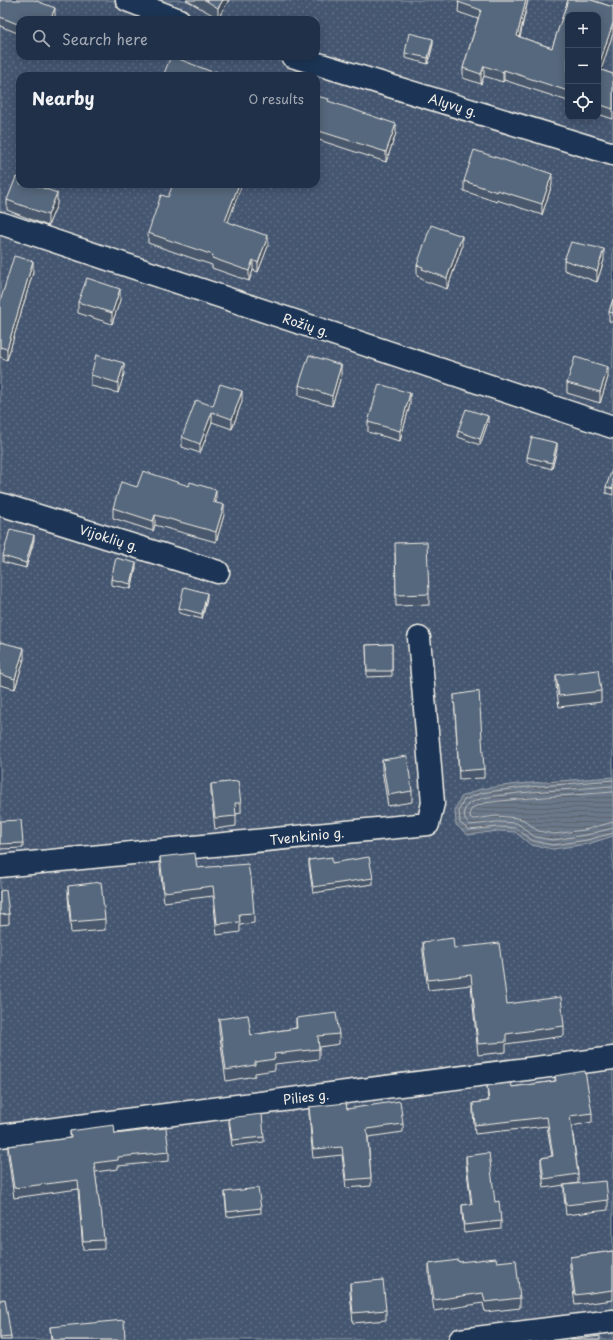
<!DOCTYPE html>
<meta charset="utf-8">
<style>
:root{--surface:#203048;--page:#28384f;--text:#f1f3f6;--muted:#a2a9b4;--line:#3d4b60}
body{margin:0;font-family:"Playpen Sans",sans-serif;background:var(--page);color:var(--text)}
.controls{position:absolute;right:12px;top:12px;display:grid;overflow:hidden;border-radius:8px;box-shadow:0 2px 10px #0003}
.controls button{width:36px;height:36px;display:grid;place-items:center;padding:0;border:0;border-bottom:1px solid var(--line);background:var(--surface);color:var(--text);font:20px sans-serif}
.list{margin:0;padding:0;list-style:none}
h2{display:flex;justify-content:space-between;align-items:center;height:52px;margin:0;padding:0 16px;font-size:17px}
h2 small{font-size:13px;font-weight:400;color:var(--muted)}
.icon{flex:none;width:22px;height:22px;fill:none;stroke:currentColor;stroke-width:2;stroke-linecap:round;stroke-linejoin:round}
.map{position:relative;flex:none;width:613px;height:1340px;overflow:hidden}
.search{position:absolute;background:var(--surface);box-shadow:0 2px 10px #0003;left:16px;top:16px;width:304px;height:44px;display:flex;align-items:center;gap:10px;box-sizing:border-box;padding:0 14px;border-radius:12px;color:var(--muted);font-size:15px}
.panel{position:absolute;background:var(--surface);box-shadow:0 2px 10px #0003;left:16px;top:72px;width:304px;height:116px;border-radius:12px}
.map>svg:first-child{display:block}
.garden{fill:url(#garden-dots);stroke:#9ca4ac;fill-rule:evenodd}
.water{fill:url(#water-rules);stroke:#a1a8b0}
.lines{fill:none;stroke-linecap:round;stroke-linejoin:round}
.shore{stroke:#bdc1c2;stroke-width:1}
.minor-casing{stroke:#f4f1e8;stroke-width:25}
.minor{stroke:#1d3557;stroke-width:22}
.wall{fill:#4a596c;stroke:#f4f1e8}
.shaded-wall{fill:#3c4858;stroke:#f4f1e8}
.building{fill:#56677d;stroke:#f4f1e8}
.labels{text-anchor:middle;stroke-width:3.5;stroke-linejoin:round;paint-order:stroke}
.street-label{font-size:13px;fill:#f4f1e8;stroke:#1d3557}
</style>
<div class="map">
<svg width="613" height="1340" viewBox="0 0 613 1340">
<defs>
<pattern id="garden-dots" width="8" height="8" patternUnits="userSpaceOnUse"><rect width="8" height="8" fill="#445771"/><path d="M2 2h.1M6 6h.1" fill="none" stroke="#607085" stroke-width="1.8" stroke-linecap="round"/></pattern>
<pattern id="water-rules" width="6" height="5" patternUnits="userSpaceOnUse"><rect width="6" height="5" fill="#6a788a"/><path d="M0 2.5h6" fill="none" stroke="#5b626b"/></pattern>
</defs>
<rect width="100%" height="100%" fill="#2a4060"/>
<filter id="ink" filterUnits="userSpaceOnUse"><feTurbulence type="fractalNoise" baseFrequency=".025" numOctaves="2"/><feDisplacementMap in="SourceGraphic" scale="8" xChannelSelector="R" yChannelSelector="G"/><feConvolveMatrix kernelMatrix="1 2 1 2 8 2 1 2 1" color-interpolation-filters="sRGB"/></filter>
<g filter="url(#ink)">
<path class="garden" d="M0,0H613V1340H0ZM568,15H598V117H568ZM20,20H316V56H20ZM20,76H316V184H20Z"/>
<polygon class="water" points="613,777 613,836 588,844 553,849 531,845 515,832 498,831 468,835 456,825 455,809 461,797 480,789 517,784"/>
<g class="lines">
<g class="shore">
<polyline points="613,780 517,788 481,793 464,800 459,810 460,823 469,830 498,827 516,828 533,841 553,845 587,840 613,833"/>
<polyline points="613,786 518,793 482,798 468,804 464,811 465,820 470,825 497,822 517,823 535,837 553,840 586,835 613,828"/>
<polyline points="613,792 518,799 484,803 472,808 470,812 470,817 473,819 497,816 518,818 524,820 538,831 554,834 584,830 613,822"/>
</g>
<g class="minor-casing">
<g id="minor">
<polyline points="127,0 179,20"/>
<polyline points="292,56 613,154"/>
<polyline points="0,223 613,427"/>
<polyline points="0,504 218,572"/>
<polyline points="0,866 428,824 433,803 419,638"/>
<polyline points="0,1136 613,1058"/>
<polyline points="460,1340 613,1321"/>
</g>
</g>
<use href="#minor" class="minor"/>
</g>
<g class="wall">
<polygon points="0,0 55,17 54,20 20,20 20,34 0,26"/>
<polygon points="186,0 229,0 218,18"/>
<polygon points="459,0 528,0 520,37 552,48 568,0 591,0 613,7 613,33 601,70 613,74 613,119 598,114 598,15 568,15 568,101 504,80 503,82 484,76 481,84 463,78 463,68 478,19 458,12"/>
<polygon points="433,44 428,64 405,58 405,53"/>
<polygon points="316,96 396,133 386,162 319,140 319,142 316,141"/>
<polygon points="464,181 552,184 542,215 497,200 497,202 464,191"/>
<polygon points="168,197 228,222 268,246 258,272 253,270 249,281 212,268 212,265 148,243 148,233"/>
<polygon points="7,200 57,204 48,226 7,210"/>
<polygon points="462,247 447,289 422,280 422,278 417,276 417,265"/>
<polygon points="564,260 604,260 597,282 564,270"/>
<polygon points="33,272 7,360 0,357 0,302"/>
<polygon points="613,299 613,322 609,321 609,312"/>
<polygon points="120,300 112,324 78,313 78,302"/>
<polygon points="124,374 118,393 91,386 91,375"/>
<polygon points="341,376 332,406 299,396 299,385"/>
<polygon points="608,377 600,403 567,393 567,383"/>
<polygon points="242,401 232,429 212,422 200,453 182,447 182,437 213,406"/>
<polygon points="410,404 400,441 368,432 368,422"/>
<polygon points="488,422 480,445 458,437 458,431"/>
<polygon points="557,449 552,469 527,462 527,457"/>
<polygon points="613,469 613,495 606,493 606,487"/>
<polygon points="137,487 216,500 216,503 224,515 216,542 155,525 153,531 113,518 113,508"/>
<polygon points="34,540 26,568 3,562 3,556"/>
<polygon points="395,553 429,594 429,605 396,606"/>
<polygon points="136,568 131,589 111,585 111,579"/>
<polygon points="207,599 202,619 179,613 179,608"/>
<polygon points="0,642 24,659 15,689 0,685"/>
<polygon points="392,644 392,676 367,677 366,645"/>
<polygon points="556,675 601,691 601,702 559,707 556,686"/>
<polygon points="454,695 484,769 484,778 459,779"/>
<polygon points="382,760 412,791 412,802 388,806 382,770"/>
<polygon points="211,784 241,803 241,813 236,814 236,826 215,829 211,794"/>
<polygon points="0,821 23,843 23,848 0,849"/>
<polygon points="160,857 197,868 254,913 254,923 240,925 240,932 217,935 213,896 164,902 160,867"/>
<polygon points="309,860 373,878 373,884 313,893 309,866"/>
<polygon points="68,886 105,919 105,930 71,933 68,896"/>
<polygon points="0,891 9,914 9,924 0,925"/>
<polygon points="423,942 454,948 507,1004 564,1026 564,1036 506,1044 506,1052 478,1055 471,985 428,990 423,952"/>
<polygon points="296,1018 339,1034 339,1044 319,1047 319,1059 275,1064 275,1070 255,1073 255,1076 226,1081 219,1030 219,1019 251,1035 296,1028"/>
<polygon points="555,1076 592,1113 592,1122 572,1126 578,1174 578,1183 544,1188 541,1167 541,1158 552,1156 547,1126 475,1134 473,1113 473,1103 488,1101 487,1086 512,1087 555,1081"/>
<polygon points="309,1107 347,1109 403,1124 403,1132 368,1137 371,1178 371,1186 346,1188 342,1155 313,1158 309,1115"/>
<polygon points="229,1118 264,1137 264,1142 232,1146 229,1124"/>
<polygon points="70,1131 115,1134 169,1152 169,1161 118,1166 118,1169 95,1172 104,1240 104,1249 83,1250 78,1189 14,1198 8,1155 8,1146 70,1138"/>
<polygon points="466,1156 495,1202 501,1221 501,1229 464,1233 462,1213 462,1205 471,1204 466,1164"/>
<polygon points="564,1185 608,1200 608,1210 566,1215 564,1196"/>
<polygon points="225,1192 261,1208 261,1213 227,1217 225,1197"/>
<polygon points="613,1251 613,1300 575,1305 570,1267 570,1257"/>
<polygon points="459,1262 497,1262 520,1298 520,1308 485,1312 483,1303 434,1311 429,1275 429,1264"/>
<polygon points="350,1283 386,1310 386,1320 353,1323 350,1293"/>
<polygon points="0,1300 11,1337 11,1340 0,1340"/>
<polygon points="50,1327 125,1340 51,1340"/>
</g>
<g class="shaded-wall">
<polygon points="223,0 229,0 218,18 218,8"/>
<polygon points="526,0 528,0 517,46 517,36"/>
<polygon points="55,8 55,17 54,20 50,20"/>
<polygon points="613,23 613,33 598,79 598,68"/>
<polygon points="433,39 433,44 428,64 428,58"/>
<polygon points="484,66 484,76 481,84 481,74"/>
<polygon points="504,70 504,80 503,82 503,72"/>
<polygon points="396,124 396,133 386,162 386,152"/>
<polygon points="552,174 552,184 542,215 542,204"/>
<polygon points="239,184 242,184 225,230 225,221"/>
<polygon points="57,193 57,204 48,226 48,215"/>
<polygon points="268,236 268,246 258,272 258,263"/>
<polygon points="462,236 462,247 447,289 447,278"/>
<polygon points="604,249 604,260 597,282 597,271"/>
<polygon points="253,260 253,270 249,281 249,271"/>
<polygon points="33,261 33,272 7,360 7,349"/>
<polygon points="120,289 120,300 112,324 112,313"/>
<polygon points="124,363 124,374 118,393 118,383"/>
<polygon points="341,365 341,376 332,406 332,396"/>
<polygon points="608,367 608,377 600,403 600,392"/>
<polygon points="242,391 242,401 232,429 232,419"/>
<polygon points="410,393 410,404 400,441 400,431"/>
<polygon points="212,412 212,422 200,453 200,444"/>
<polygon points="488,416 488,422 480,445 480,439"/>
<polygon points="557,443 557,449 552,469 552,463"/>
<polygon points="216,490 216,500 213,512 213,502"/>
<polygon points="224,505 224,515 216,542 216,532"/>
<polygon points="155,515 155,525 153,531 153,521"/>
<polygon points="34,535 34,540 26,568 26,563"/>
<polygon points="136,563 136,568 131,589 131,584"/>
<polygon points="207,593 207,599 202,619 202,614"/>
<polygon points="24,648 24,659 15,689 15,679"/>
</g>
<g class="building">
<polygon points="0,0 34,0 55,8 50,20 20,20 20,25 0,17"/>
<polygon points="205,0 223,0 218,8"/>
<polygon points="459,0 526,0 517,36 552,48 568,0 591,0 613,7 613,23 598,68 598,15 568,15 568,91 504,70 503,72 484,66 481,74 463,68 481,10 458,2"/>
<polygon points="409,33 433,39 428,58 405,53"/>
<polygon points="171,56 215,73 215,71 228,76 163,76"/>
<polygon points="598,69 613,74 613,109 598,104"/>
<polygon points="316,96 329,99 328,101 396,124 386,152 319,131 319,132 316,131"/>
<polygon points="474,150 522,166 523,164 552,174 542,204 497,190 497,192 464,181"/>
<polygon points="16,177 20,179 20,184 32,184 57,193 48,215 7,200"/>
<polygon points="173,184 239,184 225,221 268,236 258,263 253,260 249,271 212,258 213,255 148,233 161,195 168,197"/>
<polygon points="431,225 462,236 447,278 422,269 423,267 417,265"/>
<polygon points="571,242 604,249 597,271 564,260"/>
<polygon points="14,256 33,261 7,349 0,347 0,302"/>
<polygon points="87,278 120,289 112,313 78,302"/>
<polygon points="613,299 613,313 609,312"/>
<polygon points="96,355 124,363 118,383 91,375"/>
<polygon points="309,355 341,365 332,396 299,385"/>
<polygon points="575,357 608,367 600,392 567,383"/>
<polygon points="220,384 242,391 232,419 212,412 200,444 182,437 196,400 213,406"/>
<polygon points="379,384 410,393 400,431 368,422"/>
<polygon points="466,409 488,416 480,439 458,431"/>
<polygon points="532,437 557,443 552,463 527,457"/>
<polygon points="612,469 613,469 613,489 606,487"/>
<polygon points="143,471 189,486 190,482 216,490 213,502 224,505 216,532 155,515 153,521 113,508 121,482 137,487"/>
<polygon points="10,529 34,535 26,563 3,556"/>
<polygon points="427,542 429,594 396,595 395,543"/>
<polygon points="116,558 136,563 131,584 111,579"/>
<polygon points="184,587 207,593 202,614 179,608"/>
<polygon points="0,642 24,648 15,679 0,674"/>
<polygon points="392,644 392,671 367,671 366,645"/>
<polygon points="598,670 601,691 559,696 556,675"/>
<polygon points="479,691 484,769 459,771 454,695"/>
<polygon points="407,756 412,791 388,795 382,760"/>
<polygon points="238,781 241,803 235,803 236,816 215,818 211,784"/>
<polygon points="21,820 23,843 0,844 0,821"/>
<polygon points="195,853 197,868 248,864 250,877 251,877 254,913 239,914 240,922 217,924 213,886 164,892 160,857"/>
<polygon points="332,857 332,863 369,857 373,878 313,887 309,860"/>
<polygon points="101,882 105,919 71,922 68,886"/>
<polygon points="6,890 9,914 0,915 0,891"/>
<polygon points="453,938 454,948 499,943 507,1004 561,997 564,1026 506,1034 506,1042 478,1044 471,975 428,980 423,942"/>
<polygon points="336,1013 339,1034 318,1036 319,1049 274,1054 275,1059 255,1062 255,1065 226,1070 219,1019 248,1015 251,1035 297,1028 296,1018"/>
<polygon points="585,1071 592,1113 570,1116 578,1174 544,1179 541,1158 553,1156 547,1117 475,1125 473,1103 489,1101 487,1086 511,1083 512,1087 556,1081 555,1076"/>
<polygon points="400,1101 403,1124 367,1129 371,1178 346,1180 342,1147 313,1149 309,1107 346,1103 347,1109"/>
<polygon points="262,1114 264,1137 232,1140 229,1118"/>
<polygon points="114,1125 115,1134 166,1128 169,1152 118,1157 118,1160 94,1163 100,1208 101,1208 104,1240 83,1241 78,1180 14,1188 8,1146 71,1138 70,1131"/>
<polygon points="489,1153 495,1202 499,1201 501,1221 464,1225 462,1205 472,1204 466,1156"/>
<polygon points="606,1181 608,1200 566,1205 564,1185"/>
<polygon points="258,1188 261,1208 227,1212 225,1192"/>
<polygon points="613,1251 613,1290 575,1295 570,1257"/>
<polygon points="496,1258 497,1262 516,1260 520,1298 485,1302 483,1293 434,1300 429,1264 458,1260 459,1262"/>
<polygon points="383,1280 386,1310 353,1313 350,1283"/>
<polygon points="5,1299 11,1337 0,1338 0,1300"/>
<polygon points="124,1320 125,1340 52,1340 50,1327"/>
<polygon points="600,1336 600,1340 570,1340"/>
</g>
</g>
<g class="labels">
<g class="street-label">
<text transform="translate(453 105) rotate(17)" y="5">Alyvų g.</text>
<text transform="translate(306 325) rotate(18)" y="5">Rožių g.</text>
<text transform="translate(109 538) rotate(17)" y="5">Vijoklių g.</text>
<text transform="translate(307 836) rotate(-6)" y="5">Tvenkinio g.</text>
<text transform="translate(306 1097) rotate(-7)" y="5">Pilies g.</text>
</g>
</g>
</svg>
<div class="controls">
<button>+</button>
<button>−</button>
<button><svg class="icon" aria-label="locate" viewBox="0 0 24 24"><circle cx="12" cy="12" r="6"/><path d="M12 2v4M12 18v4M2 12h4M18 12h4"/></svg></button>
</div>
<div class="search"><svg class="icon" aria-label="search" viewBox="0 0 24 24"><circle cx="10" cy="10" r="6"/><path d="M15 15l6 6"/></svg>Search here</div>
<section class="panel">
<h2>Nearby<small>0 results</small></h2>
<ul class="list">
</ul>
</section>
</div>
